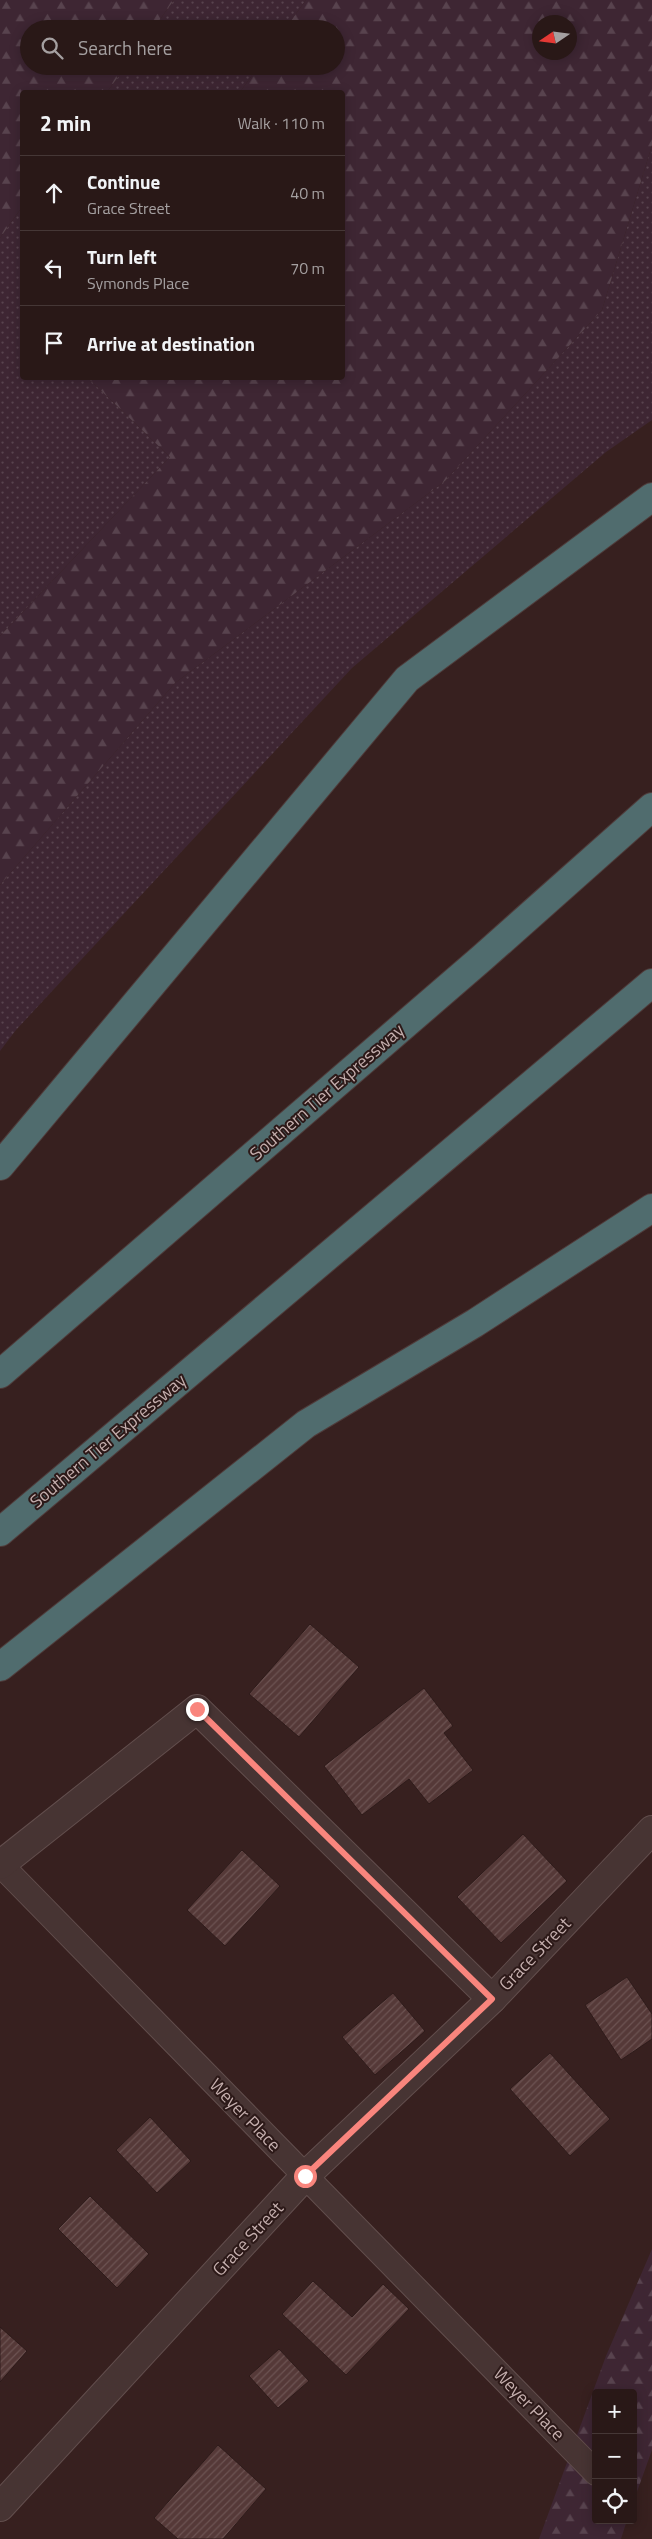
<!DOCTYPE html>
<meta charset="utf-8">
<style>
:root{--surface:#291817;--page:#352524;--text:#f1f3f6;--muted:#a5a0a1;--line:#453736}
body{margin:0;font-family:"Titillium Web",sans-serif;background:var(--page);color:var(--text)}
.controls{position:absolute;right:15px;bottom:15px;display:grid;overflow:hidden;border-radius:5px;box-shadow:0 2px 12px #0003}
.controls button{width:45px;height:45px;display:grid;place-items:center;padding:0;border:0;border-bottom:1px solid var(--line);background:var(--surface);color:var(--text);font:25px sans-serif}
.compass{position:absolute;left:532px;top:15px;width:45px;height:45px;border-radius:50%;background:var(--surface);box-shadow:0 2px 12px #0003;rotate:257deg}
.stop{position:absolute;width:15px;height:15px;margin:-11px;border:4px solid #f9857d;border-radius:50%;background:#fff}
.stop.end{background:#f9857d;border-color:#fff;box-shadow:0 1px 5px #0008}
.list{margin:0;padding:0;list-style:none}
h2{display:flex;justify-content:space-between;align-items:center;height:65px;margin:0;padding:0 20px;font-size:21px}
h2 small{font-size:16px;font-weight:400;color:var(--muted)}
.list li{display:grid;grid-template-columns:32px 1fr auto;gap:15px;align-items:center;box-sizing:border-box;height:75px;padding:0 20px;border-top:1px solid var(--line)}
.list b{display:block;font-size:19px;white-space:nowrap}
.list p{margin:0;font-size:16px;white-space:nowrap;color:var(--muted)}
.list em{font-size:16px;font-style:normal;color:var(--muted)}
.icon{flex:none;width:28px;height:28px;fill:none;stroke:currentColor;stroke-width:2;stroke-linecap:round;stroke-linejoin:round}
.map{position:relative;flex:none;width:652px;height:2539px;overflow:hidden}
.search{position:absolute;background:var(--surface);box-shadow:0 2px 12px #0003;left:20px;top:20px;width:325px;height:55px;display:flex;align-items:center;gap:12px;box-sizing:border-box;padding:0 18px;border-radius:28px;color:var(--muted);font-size:19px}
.panel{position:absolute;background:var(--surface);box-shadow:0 2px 12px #0003;left:20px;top:90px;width:325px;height:290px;border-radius:5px}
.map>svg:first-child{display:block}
.grass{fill:url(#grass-dots)}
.forest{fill:url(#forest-firs);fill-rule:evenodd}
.building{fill:url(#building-hatch);stroke:#2e1b1a}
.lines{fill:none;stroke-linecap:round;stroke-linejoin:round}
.service-casing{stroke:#624e4d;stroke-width:26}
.minor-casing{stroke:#624e4d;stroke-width:30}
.motorway-casing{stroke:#4f3b3a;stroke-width:30}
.service{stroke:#473433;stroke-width:24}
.minor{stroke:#473433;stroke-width:28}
.motorway{stroke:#506c6e;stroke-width:28}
.route{stroke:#f9857d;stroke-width:6}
.labels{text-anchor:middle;stroke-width:4;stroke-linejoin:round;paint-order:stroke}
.street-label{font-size:18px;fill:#c4aead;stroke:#2c1918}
</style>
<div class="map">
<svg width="652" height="2539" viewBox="0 0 652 2539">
<defs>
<pattern id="grass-dots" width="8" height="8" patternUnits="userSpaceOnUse" patternTransform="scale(1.25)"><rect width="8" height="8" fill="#3e2633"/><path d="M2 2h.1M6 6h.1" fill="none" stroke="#58434e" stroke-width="1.8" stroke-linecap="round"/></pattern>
<pattern id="forest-firs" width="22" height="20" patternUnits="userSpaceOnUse" patternTransform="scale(1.25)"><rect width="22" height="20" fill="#3e2633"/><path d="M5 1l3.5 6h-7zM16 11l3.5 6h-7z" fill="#58434e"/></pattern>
<pattern id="building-hatch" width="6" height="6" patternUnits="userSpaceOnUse" patternTransform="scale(1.25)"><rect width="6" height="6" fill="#553938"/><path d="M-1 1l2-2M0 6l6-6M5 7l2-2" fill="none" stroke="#6c5352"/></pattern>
</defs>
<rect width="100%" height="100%" fill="#37201f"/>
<g class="grass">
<polygon points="174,0 306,0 285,29 153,29"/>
<polygon points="126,66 259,66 240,92 107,92"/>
<polygon points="652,145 652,420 606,452 352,668 16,1030 0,1051 0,885 175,683 445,481 602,310"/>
<polygon points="22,207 22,378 88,378 170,457 0,636 0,238"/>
</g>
<g class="forest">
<polygon points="0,0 174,0 153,29 29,29 29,66 126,66 107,92 22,92 22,207 0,238"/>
<path d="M306,0H652V145L602,310L445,481L175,683L0,885V636L170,457L88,378H342V92H240L259,66H336V29H285ZM570,22V52H540V22Z"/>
<polygon points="652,2249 652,2450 633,2503 633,2393 596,2393 596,2520 627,2520 621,2539 539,2539 606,2356"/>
</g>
<g class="building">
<polygon points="310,1624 359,1667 299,1737 249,1694"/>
<polygon points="424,1688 453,1726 444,1733 473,1770 429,1804 409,1779 362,1815 324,1766"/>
<polygon points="523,1834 567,1881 501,1943 457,1897"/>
<polygon points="242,1850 280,1886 225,1946 187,1910"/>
<polygon points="627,1977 652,2014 652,2039 621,2060 585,2005"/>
<polygon points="393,1993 425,2031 375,2075 342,2037"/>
<polygon points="550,2053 610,2119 570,2156 510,2089"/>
<polygon points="150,2117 191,2161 157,2193 116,2150"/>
<polygon points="90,2196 149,2254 117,2288 58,2229"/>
<polygon points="313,2281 352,2317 383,2284 409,2309 346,2375 282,2314"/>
<polygon points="0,2327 27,2351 0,2382"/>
<polygon points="279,2349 309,2381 278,2408 249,2376"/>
<polygon points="218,2445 266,2489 223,2539 178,2539 154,2518"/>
</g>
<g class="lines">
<g class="service-casing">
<polyline id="service" points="0,1864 596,2473"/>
</g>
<g class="minor-casing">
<g id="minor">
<polyline points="0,1865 197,1709 492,1999"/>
<polyline points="0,2507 305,2176 492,1999 652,1830"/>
</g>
</g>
<g class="motorway-casing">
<g id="motorway">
<polyline points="0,1166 407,679 652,497"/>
<polyline points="0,1374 482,958 652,807"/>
<polyline points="0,1532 652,983"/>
<polyline points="0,1667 306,1424 475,1323 652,1208"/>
</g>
</g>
<use href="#service" class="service"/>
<use href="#minor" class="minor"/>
<use href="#motorway" class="motorway"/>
</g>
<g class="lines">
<polyline class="route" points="197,1709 492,1999 305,2176"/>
</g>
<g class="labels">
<g class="street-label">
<text transform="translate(327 1092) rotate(-41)" y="6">Southern Tier Expressway</text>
<text transform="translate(108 1441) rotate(-40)" y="6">Southern Tier Expressway</text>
<text transform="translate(535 1954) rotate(-46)" y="6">Grace Street</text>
<text transform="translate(245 2115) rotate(46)" y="6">Weyer Place</text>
<text transform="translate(248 2239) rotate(-47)" y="6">Grace Street</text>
<text transform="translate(529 2404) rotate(46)" y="6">Weyer Place</text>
</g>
</g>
</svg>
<div class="controls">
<button>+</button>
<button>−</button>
<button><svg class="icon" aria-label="locate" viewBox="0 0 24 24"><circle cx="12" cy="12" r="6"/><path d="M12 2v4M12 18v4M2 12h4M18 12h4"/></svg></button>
</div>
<svg class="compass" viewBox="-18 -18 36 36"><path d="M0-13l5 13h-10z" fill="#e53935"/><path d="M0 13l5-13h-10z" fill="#a5a0a1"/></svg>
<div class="stop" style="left:305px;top:2176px"></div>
<div class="stop end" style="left:197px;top:1709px"></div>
<div class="search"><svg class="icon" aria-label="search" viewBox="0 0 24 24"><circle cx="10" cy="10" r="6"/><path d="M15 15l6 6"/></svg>Search here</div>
<section class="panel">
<h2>2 min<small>Walk · 110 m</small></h2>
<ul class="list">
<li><svg class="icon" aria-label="ahead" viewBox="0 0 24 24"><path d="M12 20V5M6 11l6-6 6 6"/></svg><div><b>Continue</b><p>Grace Street</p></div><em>40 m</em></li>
<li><svg class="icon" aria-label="left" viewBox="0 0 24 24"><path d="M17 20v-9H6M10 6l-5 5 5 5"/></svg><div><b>Turn left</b><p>Symonds Place</p></div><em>70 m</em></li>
<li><svg class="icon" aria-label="arrive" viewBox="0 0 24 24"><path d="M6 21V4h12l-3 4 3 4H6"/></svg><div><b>Arrive at destination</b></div></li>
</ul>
</section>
</div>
